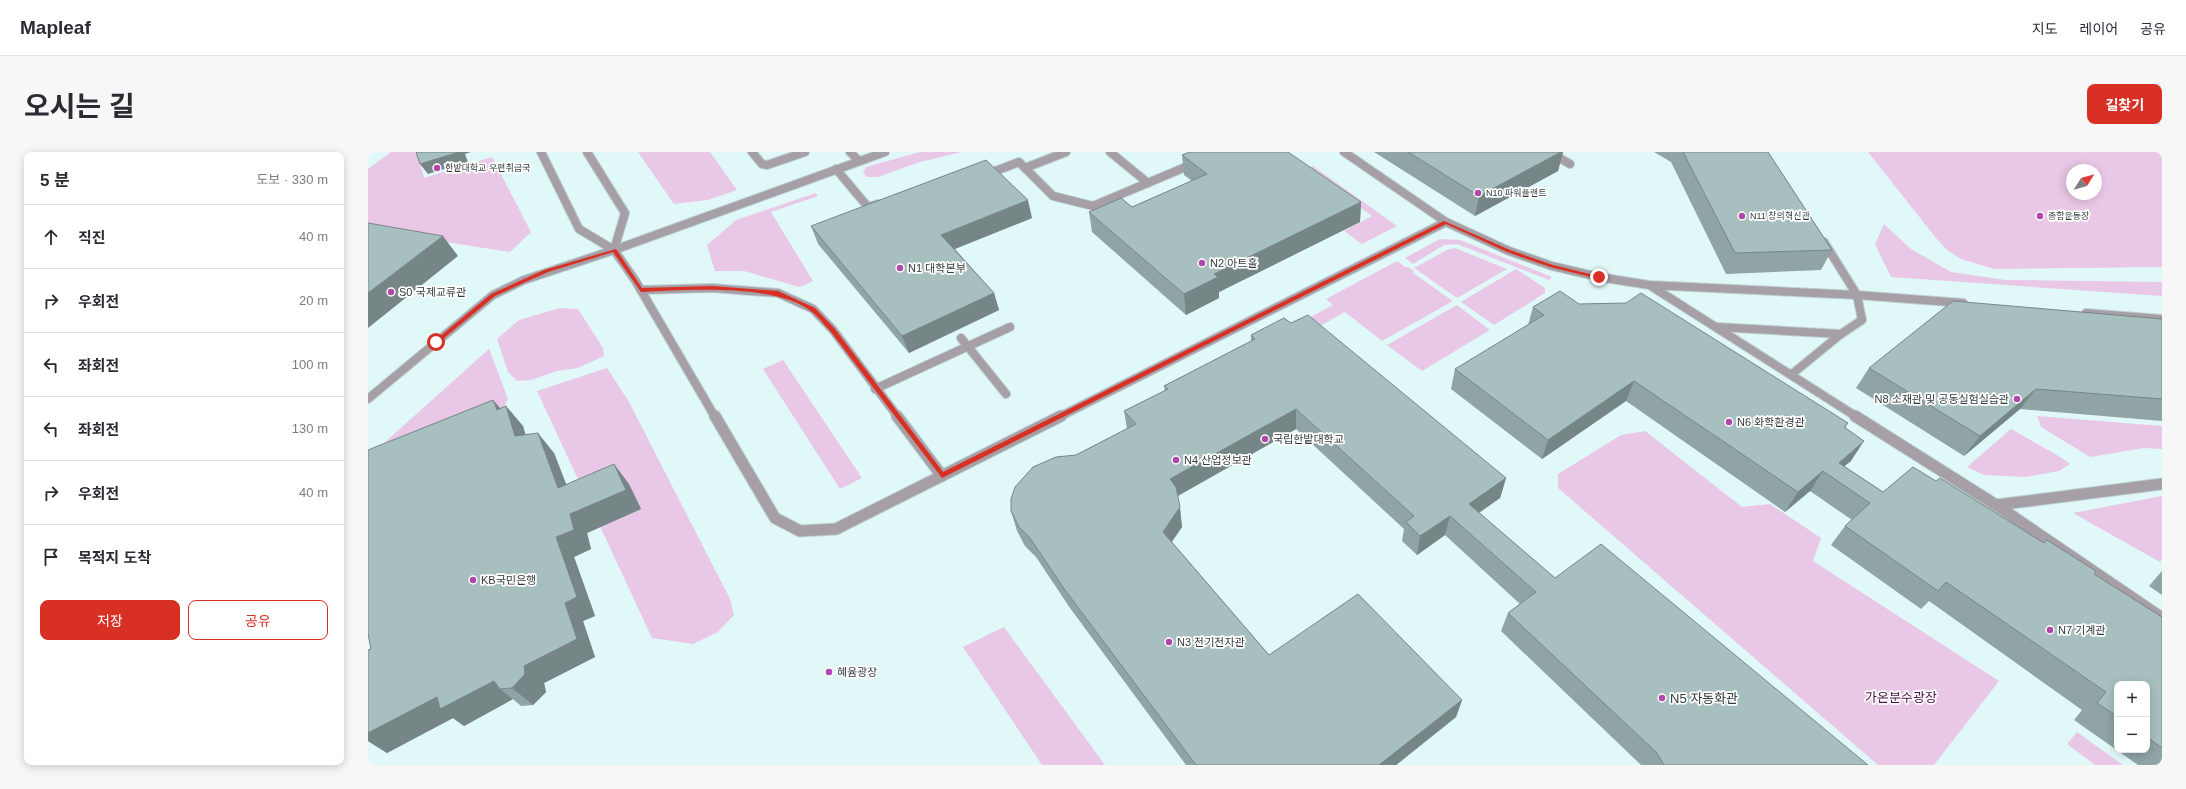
<!DOCTYPE html>
<html lang="ko">
<meta charset="utf-8">
<style>
:root{--surface:#fff;--page:#f7f7f7;--text:#2b2b33;--muted:#7c7c81;--line:#e1e1e2;--accent:#d93025}
body{margin:0;font-family:Helvetica,"Noto Sans KR",sans-serif;background:var(--page);color:var(--text)}
.controls{position:absolute;right:12px;bottom:12px;display:grid;overflow:hidden;border-radius:8px;box-shadow:0 2px 10px #0003}
.controls button{width:36px;height:36px;display:grid;place-items:center;padding:0;border:0;border-bottom:1px solid var(--line);background:var(--surface);color:var(--text);font:20px sans-serif}
.compass{position:absolute;left:1698px;top:12px;width:36px;height:36px;border-radius:50%;background:var(--surface);box-shadow:0 2px 10px #0003;rotate:53deg}
.stop{position:absolute;width:12px;height:12px;margin:-9px;border:3px solid #d93025;border-radius:50%;background:#fff}
.stop.end{background:#d93025;border-color:#fff;box-shadow:0 1px 4px #0008}
.list{margin:0;padding:0;list-style:none}
h2{display:flex;justify-content:space-between;align-items:center;height:52px;margin:0;padding:0 16px;font-size:17px}
h2 small{font-size:13px;font-weight:400;color:var(--muted)}
.list li{display:grid;grid-template-columns:26px 1fr auto;gap:12px;align-items:center;box-sizing:border-box;height:64px;padding:0 16px;border-top:1px solid var(--line)}
.list b{display:block;font-size:15px;white-space:nowrap}
.list em{font-size:13px;font-style:normal;color:var(--muted)}
.actions{display:flex;gap:8px;padding:12px 16px}
.actions a{flex:1;padding:9px 0;border:1px solid var(--accent);border-radius:8px;text-align:center;font-size:14px;color:var(--accent)}
.actions .main{background:var(--accent);color:#fff}
.icon{flex:none;width:22px;height:22px;fill:none;stroke:currentColor;stroke-width:2;stroke-linecap:round;stroke-linejoin:round}
.map{position:relative;flex:none;width:1794px;height:613px;overflow:hidden;border-radius:8px}
header{display:flex;align-items:center;gap:24px;box-sizing:border-box;height:56px;padding:0 20px;background:var(--surface);border-bottom:1px solid var(--line)}
header strong{font-size:19px}
nav{display:flex;gap:22px;margin-inline-start:auto;font-size:14px}
.intro{display:flex;align-items:center;justify-content:space-between;box-sizing:border-box;height:96px;padding:0 24px}
h1{margin:0;font-size:28px}
.button{padding:10px 18px;border-radius:8px;background:var(--accent);color:#fff;font-size:14px;font-weight:700}
main{display:flex;gap:24px;padding:0 24px}
aside{flex:1;background:var(--surface);border-radius:8px;box-shadow:0 2px 10px #0003}
.map>svg:first-child{display:block}
.green{fill:#e9c7e6;fill-rule:evenodd}
.lines{fill:none;stroke-linecap:round;stroke-linejoin:round}
.minor-far1-casing{stroke:#bed2d3;stroke-width:10}
.minor-casing{stroke:#bed2d3;stroke-width:13}
.minor-far1{stroke:#a69fa5;stroke-width:8}
.minor{stroke:#a69fa5;stroke-width:11}
.wall{fill:#90a4a5;fill-rule:evenodd}
.shaded-wall{fill:#768686}
.building{fill:#a8bfc0;stroke:#768686}
.route{fill:#d93025}
.poi-dot{fill:#b048ab;stroke:#fff;stroke-width:1.5}
.labels{text-anchor:middle;stroke-width:3.5;stroke-linejoin:round;paint-order:stroke}
.far-poi-label{font-size:9px;fill:#323b3b;stroke:#fff;text-anchor:start}
.poi-label{font-size:11px;fill:#323b3b;stroke:#fff;text-anchor:start}
.near-park-label{font-size:13px;fill:#4c154a;stroke:#fff}
.near-poi-label{font-size:13px;fill:#323b3b;stroke:#fff;text-anchor:start}
</style>
<header>
<strong>Mapleaf</strong>
<nav><a>지도</a><a>레이어</a><a>공유</a></nav>
</header>
<div class="intro"><h1>오시는 길</h1><a class="button">길찾기</a></div>
<main>
<aside>
<h2>5 분<small>도보 · 330 m</small></h2>
<ul class="list">
<li><svg class="icon" aria-label="ahead" viewBox="0 0 24 24"><path d="M12 20V5M6 11l6-6 6 6"/></svg><div><b>직진</b></div><em>40 m</em></li>
<li><svg class="icon" aria-label="right" viewBox="0 0 24 24"><path d="M7 20v-9h11M14 6l5 5-5 5"/></svg><div><b>우회전</b></div><em>20 m</em></li>
<li><svg class="icon" aria-label="left" viewBox="0 0 24 24"><path d="M17 20v-9H6M10 6l-5 5 5 5"/></svg><div><b>좌회전</b></div><em>100 m</em></li>
<li><svg class="icon" aria-label="left" viewBox="0 0 24 24"><path d="M17 20v-9H6M10 6l-5 5 5 5"/></svg><div><b>좌회전</b></div><em>130 m</em></li>
<li><svg class="icon" aria-label="right" viewBox="0 0 24 24"><path d="M7 20v-9h11M14 6l5 5-5 5"/></svg><div><b>우회전</b></div><em>40 m</em></li>
<li><svg class="icon" aria-label="arrive" viewBox="0 0 24 24"><path d="M6 21V4h12l-3 4 3 4H6"/></svg><div><b>목적지 도착</b></div></li>
</ul>
<div class="actions"><a class="main">저장</a><a>공유</a></div>
</aside>
<div class="map">
<svg width="1794" height="613" viewBox="0 0 1794 613">
<rect width="100%" height="100%" fill="#e1f8f9"/>
<g class="green">
<polygon points="23,0 49,0 56,26 124,5 163,80 142,100 0,78 0,17"/>
<polygon points="270,0 342,0 369,38 340,48 306,52"/>
<polygon points="552,0 594,0 552,10 510,25 499,25 495,20 498,15"/>
<path d="M1500,0H1794V115L1626,117L1593,107L1578,97L1568,86ZM1704,18H1728V42H1704Z"/>
<polygon points="945,14 1029,74 994,92 976,79 1004,64 939,17"/>
<polygon points="448,41 450,44 403,60 445,129 432,135 376,119 347,119 339,93 368,68"/>
<polygon points="1516,72 1543,97 1583,120 1637,128 1794,130 1794,144 1523,125 1507,92"/>
<polygon points="1072,87 1092,88 1184,125 1181,128 1089,92 1076,93 1045,112 1037,106"/>
<polygon points="1087,96 1139,117 1089,146 1046,116 1079,98"/>
<polygon points="1029,109 1037,115 1040,115 1046,119 1045,121 1085,149 1014,189 977,160 824,246 813,234 965,153 958,147"/>
<polygon points="1148,117 1177,136 1177,141 1126,173 1093,150"/>
<polygon points="1089,153 1122,178 1054,219 1019,193"/>
<polygon points="192,156 210,157 235,196 236,204 210,216 189,219 163,228 149,229 140,220 129,187 151,168"/>
<polygon points="121,197 140,247 131,265 6,300"/>
<polygon points="415,208 494,326 472,337 395,217"/>
<polygon points="239,216 261,250 362,447 366,463 350,480 325,492 284,486 169,239"/>
<polygon points="1669,264 1794,274 1794,297 1776,296 1722,305 1673,275"/>
<polygon points="1643,277 1694,306 1702,312 1691,319 1658,325 1616,323 1599,315"/>
<polygon points="1277,279 1374,355 1402,352 1453,386 1445,409 1631,529 1566,613 1510,613 1190,336 1190,322 1253,283"/>
<polygon points="1794,344 1794,407 1792,410 1705,361"/>
<polygon points="636,475 737,613 674,613 595,495"/>
<polygon points="1709,580 1755,613 1727,613 1699,592"/>
</g>
<g class="lines">
<g class="minor-far1-casing">
<g id="minor-far1">
<polyline points="173,0 211,77 246,98 267,128 347,265"/>
<polyline points="219,0 257,61 246,98"/>
<polyline points="384,0 394,12 399,13 437,0"/>
<polyline points="482,0 491,9"/>
<polyline points="742,0 780,31"/>
<polyline points="976,0 1078,70 1141,99 1184,114 1231,125 1281,133 1489,143 1595,151"/>
<polyline points="1181,0 1202,12"/>
<polyline points="657,16 698,0"/>
<polyline points="468,17 500,55 510,52"/>
<polyline points="617,23 651,10 685,44 725,54 827,11"/>
<polyline points="1283,134 1489,265"/>
<polyline points="273,138 344,136 410,141 445,157 465,178 530,265"/>
<polyline points="1718,161 1794,167"/>
<polyline points="1349,175 1473,182"/>
<polyline points="593,186 638,242"/>
<polyline points="1424,222 1473,182 1494,168 1489,143 1456,90"/>
<polyline points="507,237 642,175"/>
<polyline points="0,247 125,143 156,128 246,98 517,0"/>
<polyline points="691,265 1078,70"/>
</g>
</g>
<g class="minor-casing">
<g id="minor">
<polyline points="347,264 407,366 432,379 468,377 693,264"/>
<polyline points="529,264 574,324"/>
<polyline points="1487,264 1628,353 1794,332"/>
<polyline points="1628,353 1794,466"/>
</g>
</g>
<use href="#minor-far1" class="minor-far1"/>
<use href="#minor" class="minor"/>
</g>
<g class="wall">
<polygon points="1006,0 1195,0 1190,19 1107,64"/>
<polygon points="1286,0 1400,0 1464,98 1453,118 1358,122 1303,10"/>
<polygon points="814,3 993,50 992,70 851,140 851,146 818,163 724,80 721,60 764,55 824,29 816,23"/>
<polygon points="664,66 587,97 626,141 631,158 541,201 450,92 443,74"/>
<path d="M1211,152L1480,271L1477,276L1483,309L1476,314L1515,340L1568,329L1726,422L1794,465V613H1770L1706,568L1714,558L1561,449L1553,457L1463,393L1477,374L1484,368L1442,339L1417,360L1258,249L1174,307L1083,237L1087,217L1160,173L1165,155ZM1749,532H1779V598H1749Z"/>
<polygon points="1794,167 1794,269 1652,257 1596,304 1488,236 1501,216"/>
<polygon points="883,183 1138,326 1132,346 1111,361 1187,426 1500,613 1273,613 1133,479 1140,461 1152,452 1077,383 1049,403 1034,389 1036,377 928,277 810,344 814,375 804,390 901,503 1094,548 1088,565 1028,613 818,613 702,456 668,405 657,394 649,379 643,359 708,303 759,277 756,259 797,239 796,234 883,190"/>
<polygon points="125,248 132,256 155,274 157,283 186,301 198,332 261,332 273,357 219,381 223,397 206,405 227,464 215,469 227,505 176,531 178,540 165,553 153,554 145,547 96,574 85,566 19,601 0,589 0,498 3,497"/>
<polygon points="1794,419 1794,443 1781,434"/>
</g>
<g class="shaded-wall">
<polygon points="91,0 103,0 97,2 100,10 60,22 52,12"/>
<polygon points="1193,0 1195,0 1190,19 1107,64 1111,44"/>
<polygon points="660,48 664,66 579,100 573,83"/>
<polygon points="993,50 992,70 851,140 851,146 818,163 816,142 846,122"/>
<polygon points="75,84 90,104 0,176 0,141"/>
<polygon points="626,141 631,158 541,201 534,184"/>
<polygon points="1266,229 1258,249 1174,307 1180,288"/>
<polygon points="1668,237 1652,257 1596,304 1612,284"/>
<polygon points="125,248 142,268 138,254 155,274 164,304 147,284 129,258"/>
<polygon points="928,257 928,277 804,347 802,327"/>
<polygon points="170,281 186,301 207,355 190,336"/>
<polygon points="1496,289 1483,309 1463,325 1471,311"/>
<polygon points="246,312 261,332 273,357 219,381 223,397 206,405 227,464 215,469 227,505 176,531 178,540 165,553 144,536 156,514 197,451 188,385 202,362"/>
<polygon points="1455,319 1442,339 1417,360 1430,340"/>
<polygon points="1138,326 1132,346 1096,371 1101,352"/>
<polygon points="812,355 814,375 797,399 795,380"/>
<polygon points="1082,364 1077,383 1049,403 1052,384"/>
<polygon points="126,529 132,537 145,547 96,574 85,566 19,601 0,589 0,581 69,545"/>
<polygon points="1094,548 1088,565 1028,613 1011,613"/>
</g>
<g class="building">
<polygon points="48,0 91,0 52,12"/>
<polygon points="822,0 920,0 993,50 846,122 850,125 816,142 721,60 753,46 764,55 839,22 814,3"/>
<polygon points="1040,0 1193,0 1111,44"/>
<polygon points="1315,0 1400,0 1464,98 1367,101"/>
<polygon points="618,8 660,48 573,83 626,141 534,184 443,74"/>
<polygon points="0,71 75,84 0,141"/>
<polygon points="1192,139 1211,152 1258,151 1273,141 1480,271 1476,275 1496,289 1471,311 1515,340 1545,315 1568,329 1572,326 1676,391 1679,388 1728,419 1726,422 1794,465 1794,596 1779,585 1779,532 1749,532 1749,564 1729,551 1738,540 1578,430 1570,439 1477,374 1502,351 1455,319 1430,340 1266,229 1180,288 1087,217 1176,163 1165,155"/>
<polygon points="1585,149 1794,167 1794,247 1668,237 1612,284 1501,216"/>
<polygon points="940,163 1138,326 1101,352 1187,426 1233,392 1500,613 1296,613 1289,601 1140,461 1168,440 1082,364 1052,384 1038,370 1046,364 928,257 802,327 808,335 812,355 795,380 901,503 990,442 1094,548 1011,613 828,613 697,438 662,386 651,375 643,359 643,347 647,335 665,315 688,305 708,303 768,272 756,259 800,237 796,234 887,187 883,183 916,166 923,171"/>
<polygon points="125,248 129,258 138,254 147,284 170,281 190,336 246,312 258,338 202,362 206,378 188,385 209,445 197,451 209,487 156,514 157,522 144,536 132,537 126,529 72,557 69,545 0,581 0,498 3,497 0,482 0,298"/>
</g>
<path class="route" d="M1076,69L1142,98L1185,113L1234,125L1231,127L1182,115L1139,100L1078,72L574,326L463,180C456,173 451,165 444,160C409,131 317,138 273,140L245,100L180,120L127,144L70,191L65,190L123,142L176,118L248,97L274,136L344,134L410,139L447,156L467,177L575,320Z"/>
<g class="poi-dot">
<circle cx="69" cy="16" r="4"/>
<circle cx="1110" cy="41" r="4"/>
<circle cx="1374" cy="64" r="4"/>
<circle cx="1672" cy="64" r="4"/>
<circle cx="834" cy="111" r="4"/>
<circle cx="532" cy="116" r="4"/>
<circle cx="23" cy="140" r="4"/>
<circle cx="1649" cy="247" r="4"/>
<circle cx="1361" cy="270" r="4"/>
<circle cx="897" cy="287" r="4"/>
<circle cx="808" cy="308" r="4"/>
<circle cx="105" cy="428" r="4"/>
<circle cx="1682" cy="478" r="4"/>
<circle cx="801" cy="490" r="4"/>
<circle cx="461" cy="520" r="4"/>
<circle cx="1294" cy="546" r="4"/>
</g>
<g class="labels">
<g class="far-poi-label">
<text x="77" y="19">한밭대학교 우편취급국</text>
<text x="1118" y="44">N10 파워플랜트</text>
<text x="1382" y="67">N11 창의혁신관</text>
<text x="1680" y="67">종합운동장</text>
</g>
<g class="poi-label">
<text x="842" y="115">N2 아트홀</text>
<text x="540" y="120">N1 대학본부</text>
<text x="31" y="144">S0 국제교류관</text>
<text x="1641" y="251" text-anchor="end">N8 소재관 및 공동실험실습관</text>
<text x="1369" y="274">N6 화학환경관</text>
<text x="905" y="291">국립한밭대학교</text>
<text x="816" y="312">N4 산업정보관</text>
<text x="113" y="432">KB국민은행</text>
<text x="1690" y="482">N7 기계관</text>
<text x="809" y="494">N3 전기전자관</text>
<text x="469" y="524">혜윰광장</text>
</g>
<g class="near-park-label">
<text x="1533" y="550">가온분수광장</text>
</g>
<g class="near-poi-label">
<text x="1302" y="551">N5 자동화관</text>
</g>
</g>
</svg>
<div class="controls">
<button>+</button>
<button>−</button>
</div>
<svg class="compass" viewBox="-18 -18 36 36"><path d="M0-13l5 13h-10z" fill="#e53935"/><path d="M0 13l5-13h-10z" fill="#7c7c81"/></svg>
<div class="stop" style="left:68px;top:190px"></div>
<div class="stop end" style="left:1231px;top:125px"></div>
</div>
</main>
